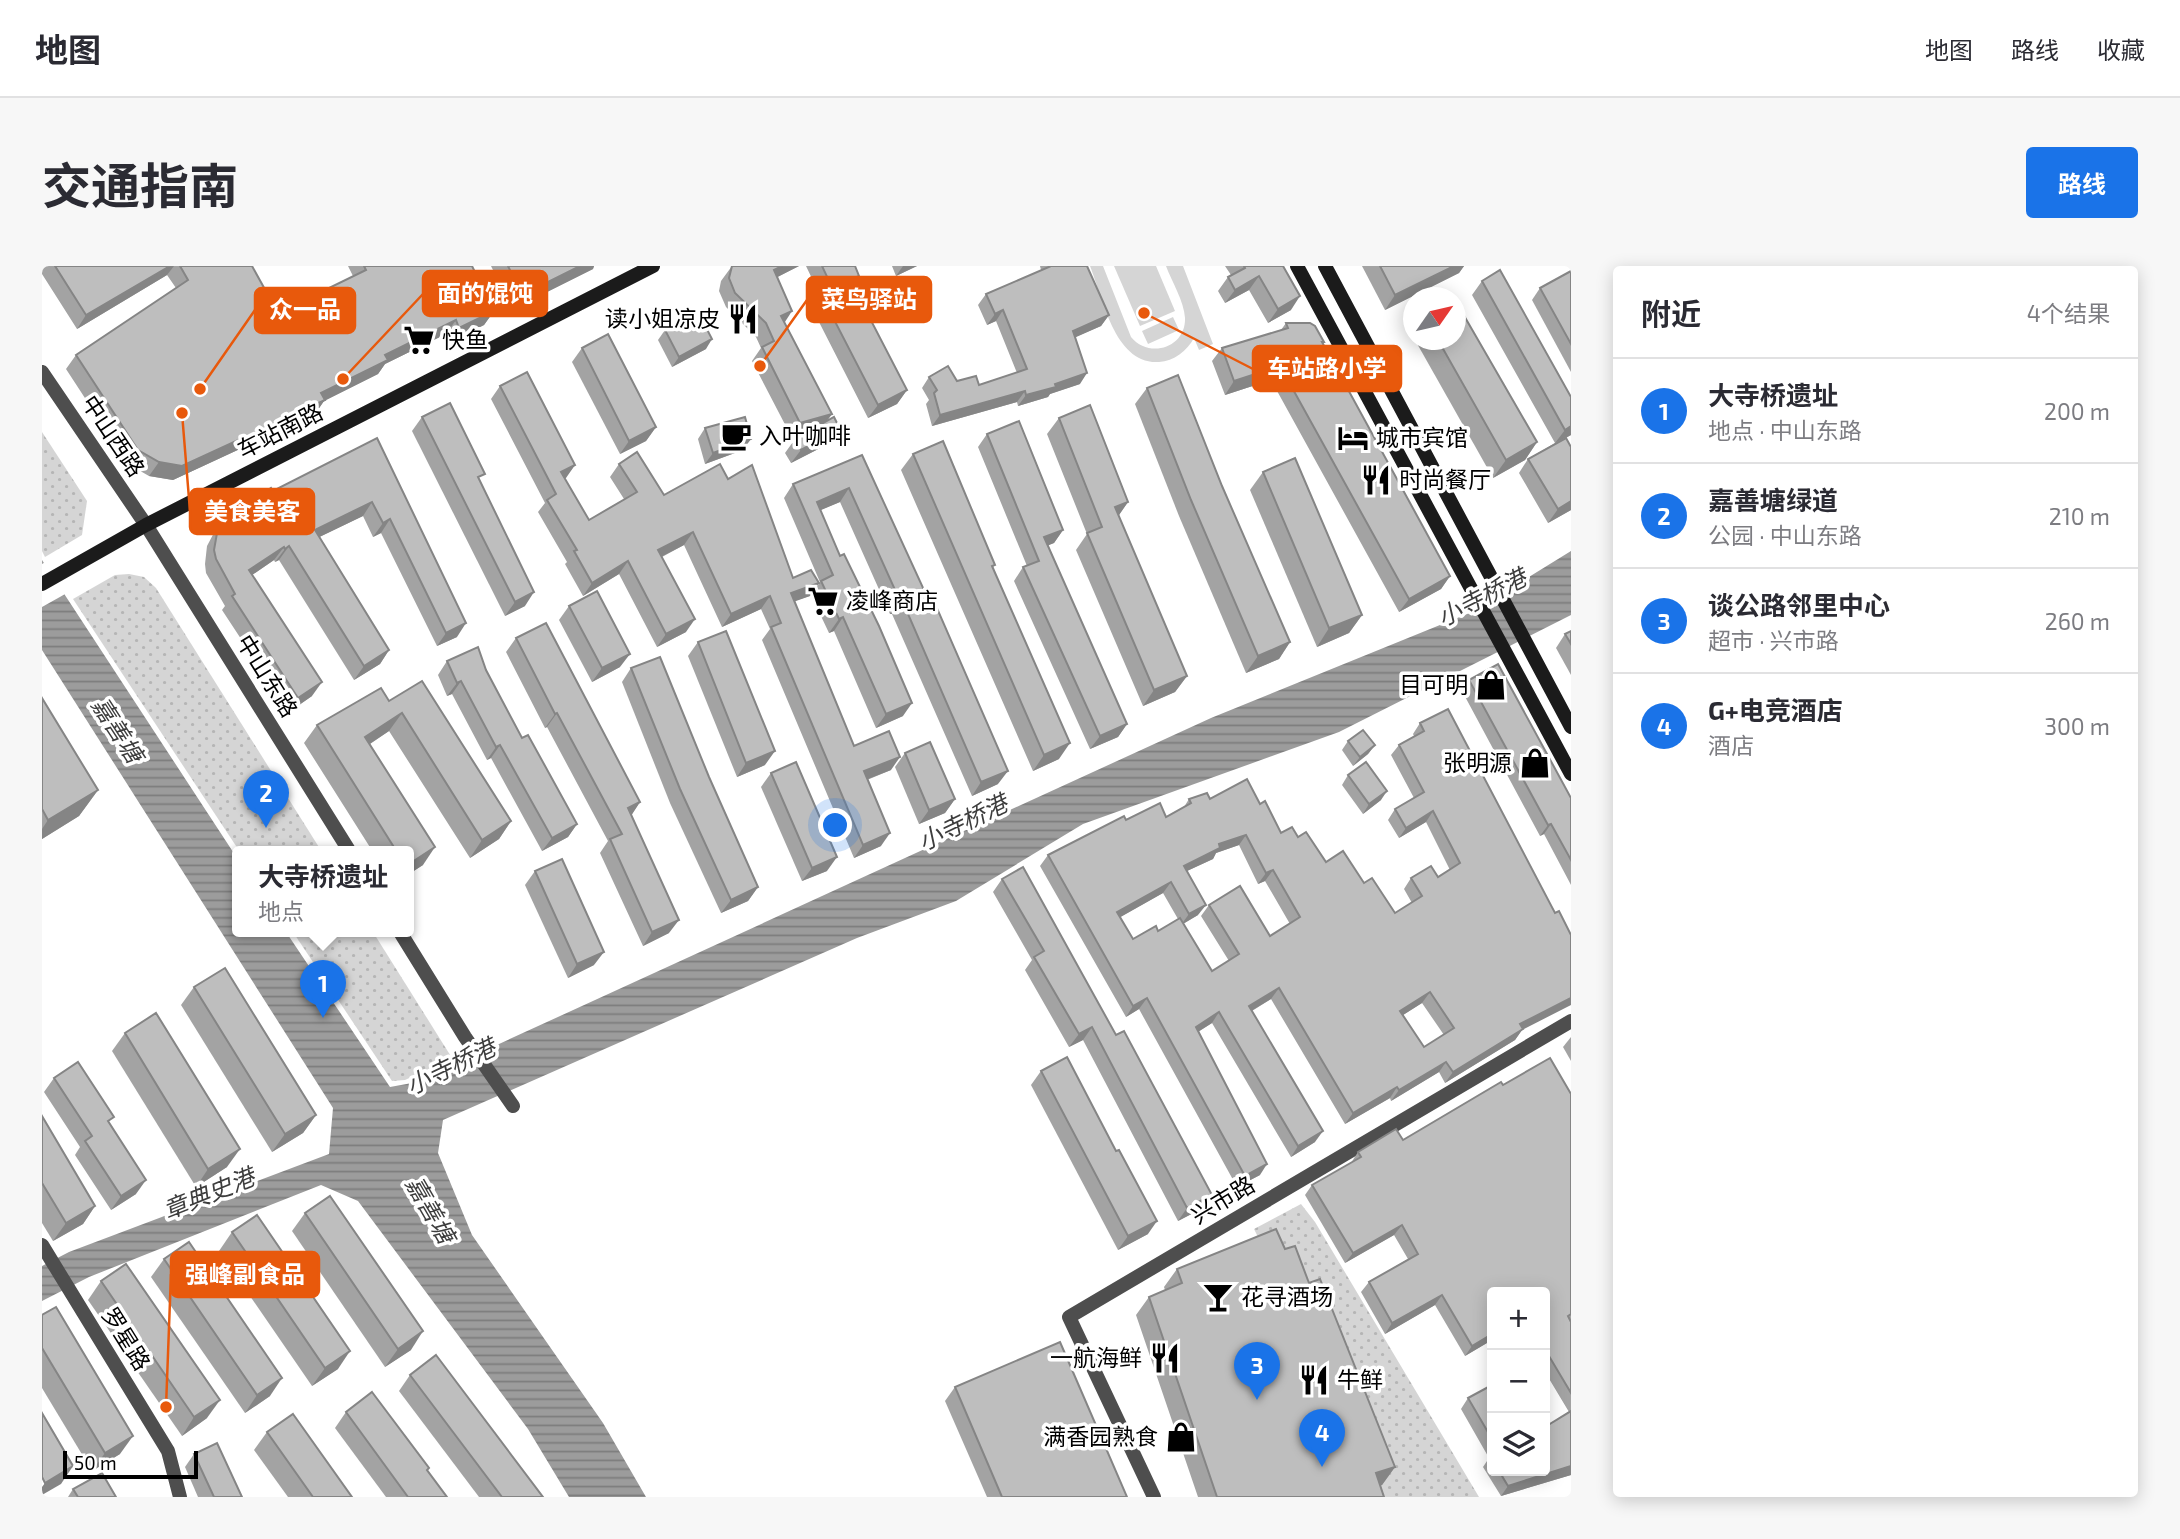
<!DOCTYPE html>
<html lang="zh">
<meta charset="utf-8">
<style>
:root{--surface:#fff;--page:#f7f7f7;--text:#2b2b33;--muted:#7c7c81;--line:#e1e1e2;--accent:#1a73e8}
body{margin:0;font-family:"Exo 2","Noto Sans SC",sans-serif;background:var(--page);color:var(--text)}
.controls{position:absolute;right:21px;bottom:21px;display:grid;overflow:hidden;border-radius:7px;box-shadow:0 4px 18px #0003}
.controls button{width:63px;height:63px;display:grid;place-items:center;padding:0;border:0;border-bottom:2px solid var(--line);background:var(--surface);color:var(--text);font:35px sans-serif}
.compass{position:absolute;left:1361px;top:21px;width:63px;height:63px;border-radius:50%;background:var(--surface);box-shadow:0 4px 18px #0003;rotate:56deg}
.scale{position:absolute;left:21px;bottom:18px;width:135px;box-sizing:border-box;padding-left:7px;border:4px solid #000;border-top:0;font-size:19px;line-height:24px;white-space:nowrap;color:#000;-webkit-text-stroke:5px #fff;paint-order:stroke}
.you{position:absolute;left:794px;top:560px;width:24px;height:24px;margin:-18px;border:5px solid #fff;border-radius:50%;background:#1a73e8;box-shadow:0 0 0 10px #1a73e833}
.badge{display:grid;place-items:center;width:46px;height:46px;border-radius:50%;background:var(--accent);color:#fff;font-size:23px;font-weight:700}
.pin{position:absolute;translate:-50% -58px;filter:drop-shadow(0 2px 4px #0008)}
.pin::after{content:'';position:absolute;top:37px;width:24px;height:21px;background:inherit;clip-path:polygon(0 0,100% 0,50% 100%)}
.popup{position:absolute;left:190px;top:580px;width:182px;height:91px;box-sizing:border-box;display:grid;place-content:center;border-radius:7px;background:var(--surface);filter:drop-shadow(0 2px 5px #0005);font-size:23px;white-space:nowrap;color:var(--muted)}
.popup b{font-size:26px;color:var(--text)}
.popup::after{content:'';position:absolute;left:50%;top:100%;margin-left:-14px;border:14px solid transparent;border-top-color:var(--surface)}
.list{margin:0;padding:0;list-style:none}
h2{display:flex;justify-content:space-between;align-items:center;height:91px;margin:0;padding:0 28px;font-size:30px}
h2 small{font-size:23px;font-weight:400;color:var(--muted)}
.list li{display:grid;grid-template-columns:46px 1fr auto;gap:21px;align-items:center;box-sizing:border-box;height:105px;padding:0 28px;border-top:2px solid var(--line)}
.list b{display:block;font-size:26px;white-space:nowrap}
.list p{margin:0;font-size:23px;white-space:nowrap;color:var(--muted)}
.list em{font-size:23px;font-style:normal;color:var(--muted)}
.icon{flex:none;width:38px;height:38px;fill:none;stroke:currentColor;stroke-width:2;stroke-linecap:round;stroke-linejoin:round}
.map{position:relative;flex:none;width:1529px;height:1231px;overflow:hidden;border-radius:7px}
header{display:flex;align-items:center;gap:42px;box-sizing:border-box;height:98px;padding:0 35px;background:var(--surface);border-bottom:2px solid var(--line)}
header strong{font-size:33px}
nav{display:flex;gap:38px;margin-inline-start:auto;font-size:24px}
.intro{display:flex;align-items:center;justify-content:space-between;box-sizing:border-box;height:168px;padding:0 42px}
h1{margin:0;font-size:49px}
.button{padding:18px 32px;border-radius:7px;background:var(--accent);color:#fff;font-size:24px;font-weight:700}
main{display:flex;gap:42px;padding:0 42px}
aside{flex:1;background:var(--surface);border-radius:7px;box-shadow:0 4px 18px #0003}
.map>svg:first-child{display:block}
.grass{fill:#d5d5d5}
.park{fill:url(#park-dots)}
.water{fill:url(#water-rules)}
.pier{fill:#fff}
.lines{fill:none;stroke-linecap:round;stroke-linejoin:round}
.street{stroke:#4e4e4e;stroke-width:14}
.secondary{stroke:#1b1b1b;stroke-width:14}
.wall{fill:#a3a3a3;fill-rule:evenodd}
.shaded-wall{fill:#858585}
.building{fill:#bebebe;stroke:#858585;stroke-width:2;fill-rule:evenodd}
.labels{text-anchor:middle;stroke-width:7;stroke-linejoin:round;paint-order:stroke}
.poi-label{font-size:23px;fill:#000;stroke:#fff;text-anchor:start}
.street-label{font-size:23px;fill:#000;stroke:#fff}
.water-label{font-size:24px;font-style:italic;fill:#3d3d3d;stroke:#fff}
.leader{fill:none;stroke:#e8590c;stroke-width:2.5}
.callout-dot{fill:#e8590c;stroke:#fff;stroke-width:2.5}
.callout{fill:#e8590c;stroke:#e8590c;stroke-width:2.5}
.callout-label{font-size:24px;text-anchor:middle;font-weight:bold;fill:#fff}
</style>
<header>
<strong>地图</strong>
<nav><a>地图</a><a>路线</a><a>收藏</a></nav>
</header>
<div class="intro"><h1>交通指南</h1><a class="button">路线</a></div>
<main>
<div class="map">
<svg width="1529" height="1231" viewBox="0 0 1529 1231">
<defs>
<pattern id="park-dots" width="8" height="8" patternUnits="userSpaceOnUse" patternTransform="scale(1.75)"><rect width="8" height="8" fill="#d5d5d5"/><path d="M2 2h.1M6 6h.1" fill="none" stroke="#b5b5b5" stroke-width="1.8" stroke-linecap="round"/></pattern>
<pattern id="water-rules" width="6" height="5" patternUnits="userSpaceOnUse" patternTransform="scale(1.75)"><rect width="6" height="5" fill="#9c9c9c"/><path d="M0 2.5h6" fill="none" stroke="#7d7d7d"/></pattern>
</defs>
<rect width="100%" height="100%" fill="#fff"/>
<g class="grass">
<path d="M1048,0H1061L1089,71C1107,93 1144,82 1143,52C1142,35 1130,16 1124,0H1141L1171,78L1157,84L1152,72C1145,85 1132,95 1117,96C1073,99 1061,33 1048,0Z"/>
<polygon points="1072,0 1114,0 1133,45 1098,60"/>
<polygon points="1131,51 1137,64 1106,78 1100,65"/>
</g>
<g class="park">
<polygon points="0,166 45,235 40,269 3,291 0,285"/>
<polygon points="87,308 102,311 114,322 280,586 198,586 31,333 73,309"/>
<polygon points="251,666 331,666 410,792 363,814 350,815"/>
<polygon points="1259,938 1273,956 1437,1231 1324,1231 1322,1225 1340,1220 1212,963"/>
</g>
<polygon class="water" points="1529,285 1529,349 1297,466 1041,558 914,635 815,672 401,854 396,887 430,969 561,1157 604,1231 527,1231 486,1163 316,935 279,919 47,1011 0,1035 0,1000 27,986 287,888 291,842 0,384 0,294 195,592 195,666 244,666 348,821 370,817 446,783 1169,452 1430,346"/>
<polygon class="pier" points="5,295 25,327 0,341 0,298"/>
<g class="lines">
<g class="street">
<polyline points="0,106 104,259 308,586"/>
<polyline points="358,666 423,771 471,840"/>
<polyline points="0,979 126,1185 138,1231"/>
<polyline points="1112,1231 1027,1051 1529,755"/>
</g>
<g class="secondary">
<polyline points="1255,0 1529,508"/>
<polyline points="1283,0 1529,461"/>
<polyline points="0,318 104,259 611,0"/>
</g>
</g>
<g class="wall">
<polygon points="0,0 210,0 236,47 311,10 306,0 430,0 452,45 442,59 408,76 404,68 343,98 336,108 282,135 273,148 131,214 107,210 86,198 24,103 34,89 134,22 125,9 35,63 0,8"/>
<polygon points="449,0 552,0 551,3 471,43"/>
<polygon points="690,0 757,0 735,11 742,56 790,148 785,155 788,177 749,197 743,187 753,173 767,165 749,170 710,95 719,82 714,71 684,41 677,25 679,15"/>
<polygon points="764,0 812,0 811,19 865,124 855,138 826,152 777,56 785,44"/>
<polygon points="850,0 875,0 854,10"/>
<polygon points="998,0 1045,0 1067,49 1059,60 1033,71 1038,118 1008,128 1006,131 976,140 975,136 890,160 884,138 887,134 880,122 887,111 937,119 975,107 954,55 945,59 936,39 944,28 999,4"/>
<polygon points="1183,0 1241,0 1249,44 1226,57 1207,24 1183,37 1176,25 1186,11 1189,9"/>
<polygon points="1320,0 1422,0 1417,7 1343,44"/>
<polygon points="1529,5 1529,106 1490,34 1498,22"/>
<polygon points="1440,15 1529,169 1524,172 1529,244 1506,257 1477,207 1486,193 1513,177 1430,29"/>
<polygon points="1244,57 1282,76 1280,77 1408,310 1399,323 1357,346 1229,114 1183,129 1170,95 1180,82 1239,64"/>
<polygon points="623,64 664,83 630,101 616,74"/>
<polygon points="1373,74 1413,74 1495,176 1483,194 1451,212"/>
<polygon points="540,82 614,161 604,175 578,188 530,96"/>
<polygon points="458,120 533,199 522,213 547,254 582,233 568,211 577,198 622,229 686,213 751,312 768,330 752,335 812,480 849,504 825,514 839,580 812,592 720,374 728,363 719,343 680,361 642,279 620,291 644,366 615,381 577,308 541,330 523,298 525,296 496,246 503,237 449,133"/>
<polygon points="1105,122 1180,220 1248,376 1237,393 1204,407 1137,250 1093,138"/>
<polygon points="380,151 438,215 483,340 463,350 370,165"/>
<polygon points="1017,152 1086,236 1076,250 1145,410 1133,426 1101,440 1034,284 1045,268 1005,168"/>
<polygon points="663,162 701,184 663,198 656,173"/>
<polygon points="945,168 1021,264 1012,277 1006,279 1085,458 1076,471 1048,483 972,315 981,301 985,300 936,181"/>
<polygon points="335,172 415,371 395,380 339,267 331,271 321,250 277,271 347,384 338,398 312,414 237,294 233,296 232,294 210,309 270,430 247,446 180,344 183,340 164,307 163,298 165,280 174,263 184,249"/>
<polygon points="871,188 953,299 951,301 1017,493 991,505 859,204"/>
<polygon points="820,189 956,518 930,530 850,348 848,348 798,236 778,244 861,450 834,462 792,365 787,367 769,329 778,316 742,232 751,218"/>
<polygon points="1221,206 1320,349 1307,367 1275,381 1208,224"/>
<polygon points="527,340 578,401 550,416 517,354"/>
<polygon points="1529,365 1529,409 1514,382 1523,368"/>
<polygon points="474,372 598,536 589,549 627,667 601,680 558,587 566,575 505,461 503,462 464,386"/>
<polygon points="656,376 723,499 695,511 646,390"/>
<polygon points="405,395 444,404 480,472 535,558 526,571 500,585 449,492 445,494 410,428 405,430 396,409"/>
<polygon points="589,402 667,511 716,621 706,635 679,647 628,537 580,416"/>
<polygon points="1427,414 1529,532 1529,619 1502,568 1498,570 1420,425"/>
<polygon points="0,432 56,524 37,550 0,573"/>
<polygon points="347,435 469,555 457,573 428,592 347,465 328,478 381,599 367,608 367,586 331,586 262,477 275,459"/>
<path d="M1406,443L1480,764L1473,774L1403,817L1397,806L1349,835L1348,832L1303,858L1229,733L1210,745L1273,876L1249,891L1170,757L1156,766L1218,909L1195,921L1097,743L1084,751L998,600L1006,589L1084,554L1124,551L1142,541L1147,533H1168L1218,538L1239,567L1256,571L1284,596L1322,617L1353,647L1370,637L1362,623L1369,612L1396,611L1408,604L1384,556L1357,572L1346,554L1353,543L1372,532L1349,489L1357,479L1372,470L1371,468L1378,457ZM1197,579L1216,618L1223,615L1248,658L1228,670L1167,639L1159,650L1187,695L1170,705L1141,658L1156,649L1145,605L1171,593L1174,587ZM1121,627L1136,653L1116,665L1091,673L1078,651ZM1380,737L1402,769L1382,781L1361,749Z"/>
<polygon points="1306,475 1333,479 1326,488 1311,500 1300,484"/>
<polygon points="863,487 913,533 903,547 877,558 853,501"/>
<polygon points="729,507 785,605 760,615 719,521"/>
<polygon points="1306,509 1339,534 1321,548 1300,519"/>
<polygon points="493,605 552,699 526,712 483,619"/>
<polygon points="960,613 1074,769 1170,929 1161,942 1136,955 1041,774 1027,781 983,704 990,694 951,626"/>
<polygon points="152,721 274,849 261,867 230,886 139,739"/>
<polygon points="83,767 185,901 154,921 70,785"/>
<polygon points="1529,771 1529,795 1521,781"/>
<polygon points="1508,792 1529,828 1529,1209 1459,1230 1441,1201 1447,1192 1419,1143 1426,1132 1450,1119 1450,1205 1503,1205 1503,1161 1527,1146 1503,1106 1503,1026 1450,1026 1450,1074 1423,1090 1393,1039 1343,1068 1319,1026 1327,1016 1366,993 1352,969 1303,997 1263,929 1270,919 1309,897 1316,886 1354,863 1361,874 1459,816 1461,819"/>
<polygon points="999,805 1106,968 1076,984 989,819"/>
<polygon points="12,812 68,858 94,928 69,944 33,889 38,881 2,826"/>
<polygon points="0,850 53,940 41,958 11,975 0,957"/>
<polygon points="263,947 369,1084 343,1101 250,965"/>
<polygon points="190,966 296,1103 270,1120 177,985"/>
<polygon points="1243,983 1267,1017 1353,1201 1340,1219 1339,1220 1342,1231 1156,1231 1094,1049 1107,1031 1123,1024 1122,1021 1135,1003"/>
<polygon points="122,993 228,1130 203,1147 109,1011"/>
<polygon points="59,1015 165,1152 140,1170 46,1034"/>
<polygon points="0,1049 78,1188 50,1205 0,1122"/>
<polygon points="368,1109 501,1231 437,1231 357,1125"/>
<polygon points="913,1121 1085,1231 945,1231 903,1135"/>
<polygon points="304,1146 385,1204 405,1231 344,1231 293,1162"/>
<polygon points="225,1166 310,1231 246,1231 212,1184"/>
<polygon points="152,1188 200,1231 156,1231 143,1201"/>
<polygon points="31,1223 74,1231 26,1231"/>
</g>
<g class="shaded-wall">
<polygon points="128,0 132,0 125,9 35,63 44,49"/>
<polygon points="538,0 552,0 551,3 471,43 480,29"/>
<polygon points="740,0 757,0 722,18 732,4"/>
<polygon points="861,0 875,0 854,10"/>
<polygon points="1412,0 1422,0 1417,7 1343,44 1353,29"/>
<polygon points="817,10 808,24 808,14"/>
<polygon points="1217,10 1207,24 1183,37 1193,24"/>
<polygon points="1258,30 1249,44 1226,57 1236,43"/>
<polygon points="961,44 954,55 945,59 953,48"/>
<polygon points="452,45 442,59 408,76 417,62"/>
<polygon points="750,45 741,59 739,50"/>
<polygon points="1067,49 1059,60 1023,76 1031,65"/>
<polygon points="414,54 404,68 343,98 336,108 282,135 273,148 131,214 107,210 117,196 279,127 343,89"/>
<polygon points="670,73 664,83 630,101 637,91"/>
<polygon points="1238,100 1229,114 1183,129 1192,115"/>
<polygon points="1045,107 1038,118 1008,128 1006,131 976,140 984,129"/>
<polygon points="865,124 855,138 826,152 836,139"/>
<polygon points="983,125 975,136 890,160 898,149"/>
<polygon points="790,148 780,161 749,170 758,157"/>
<polygon points="1529,160 1529,169 1513,177 1523,164"/>
<polygon points="614,161 604,175 578,188 587,175"/>
<polygon points="798,163 788,177 749,197 759,184"/>
<polygon points="709,173 701,184 663,198 671,187"/>
<polygon points="1495,176 1483,194 1451,212 1464,194"/>
<polygon points="533,199 524,212 510,219 519,206"/>
<polygon points="807,222 798,236 765,250 775,236"/>
<polygon points="1529,235 1529,244 1506,257 1516,243"/>
<polygon points="330,236 321,250 263,278 273,264"/>
<polygon points="1086,236 1075,252 1073,241"/>
<polygon points="348,253 339,267 331,271 341,257"/>
<polygon points="1021,264 1012,277 993,285 1002,271"/>
<polygon points="651,266 642,279 607,297 616,284"/>
<polygon points="247,280 237,294 233,296 243,283"/>
<polygon points="242,281 232,294 197,318 207,304"/>
<polygon points="586,295 577,308 541,330 550,317"/>
<polygon points="1408,310 1399,323 1357,346 1367,333"/>
<polygon points="777,317 768,330 740,340 749,327"/>
<polygon points="492,326 483,340 463,350 473,336"/>
<polygon points="728,330 719,343 680,361 689,348"/>
<polygon points="860,334 850,348 848,348 858,335"/>
<polygon points="1320,349 1307,367 1275,381 1287,362"/>
<polygon points="801,351 792,365 787,367 797,353"/>
<polygon points="653,353 644,366 615,381 624,368"/>
<polygon points="424,357 415,371 395,380 404,367"/>
<polygon points="1248,376 1237,393 1204,407 1216,390"/>
<polygon points="347,384 338,398 312,414 322,400"/>
<polygon points="588,388 578,401 550,416 560,402"/>
<polygon points="1145,410 1133,426 1101,440 1112,424"/>
<polygon points="419,415 410,428 405,430 415,417"/>
<polygon points="280,416 270,430 247,446 256,432"/>
<polygon points="870,437 861,450 834,462 844,448"/>
<polygon points="360,447 347,465 311,489 323,471"/>
<polygon points="515,447 505,461 503,462 513,448"/>
<polygon points="1085,458 1076,471 1048,483 1058,470"/>
<polygon points="1028,477 1017,493 991,505 1002,489"/>
<polygon points="458,479 449,492 445,494 454,481"/>
<polygon points="1333,479 1326,488 1311,500 1318,491"/>
<polygon points="733,485 723,499 695,511 704,497"/>
<polygon points="858,491 849,504 813,518 822,505"/>
<polygon points="966,505 956,518 930,530 939,516"/>
<polygon points="56,524 37,550 0,573 0,563 6,554"/>
<polygon points="1345,525 1339,534 1321,548 1327,538"/>
<polygon points="913,533 903,547 877,558 887,544"/>
<polygon points="598,536 589,550 586,542"/>
<polygon points="1391,545 1384,556 1357,572 1364,562"/>
<polygon points="469,555 457,573 428,592 440,574"/>
<polygon points="535,558 526,571 500,585 510,572"/>
<polygon points="1509,558 1502,568 1498,570 1506,559"/>
<polygon points="848,567 839,580 812,592 821,579"/>
<polygon points="1204,569 1197,579 1174,587 1171,593 1134,610 1142,600 1177,578"/>
<polygon points="393,581 381,599 367,608 367,598"/>
<polygon points="795,591 785,605 760,615 770,602"/>
<polygon points="1231,604 1223,615 1216,618 1224,607"/>
<polygon points="1129,616 1121,627 1068,657 1075,646"/>
<polygon points="716,621 706,635 679,647 689,634"/>
<polygon points="1164,639 1156,649 1139,659 1147,648"/>
<polygon points="637,654 627,667 601,680 610,666"/>
<polygon points="562,686 552,699 526,712 535,698"/>
<polygon points="1237,722 1229,733 1199,751 1207,740"/>
<polygon points="1388,726 1380,737 1350,756 1358,745"/>
<polygon points="1105,732 1097,743 1084,751 1091,740"/>
<polygon points="1529,732 1529,739 1480,764 1473,774 1403,817 1411,806 1478,758"/>
<polygon points="1177,746 1170,757 1146,772 1154,761"/>
<polygon points="1050,761 1041,774 1027,781 1037,768"/>
<polygon points="1404,796 1397,806 1349,835 1357,824"/>
<polygon points="1355,821 1348,832 1303,858 1311,847"/>
<polygon points="274,849 261,867 230,886 243,868"/>
<polygon points="1281,865 1273,876 1249,891 1256,880"/>
<polygon points="198,883 185,901 154,921 166,903"/>
<polygon points="1225,898 1218,909 1195,921 1203,910"/>
<polygon points="104,914 94,928 69,944 79,930"/>
<polygon points="1170,929 1161,942 1136,955 1145,942"/>
<polygon points="53,940 41,958 11,975 24,957"/>
<polygon points="1115,955 1106,968 1076,984 1086,970"/>
<polygon points="1360,959 1352,969 1303,997 1311,987"/>
<polygon points="1400,1029 1393,1039 1343,1068 1350,1057"/>
<polygon points="381,1065 369,1084 343,1101 356,1083"/>
<polygon points="1450,1068 1450,1074 1423,1090 1430,1080"/>
<polygon points="308,1085 296,1103 270,1120 283,1102"/>
<polygon points="240,1112 228,1130 203,1147 215,1129"/>
<polygon points="178,1134 165,1152 140,1170 152,1151"/>
<polygon points="91,1170 78,1188 50,1205 63,1187"/>
<polygon points="31,1200 19,1218 0,1229 0,1221 3,1217"/>
<polygon points="1529,1200 1529,1209 1459,1230 1466,1220"/>
<polygon points="1353,1201 1340,1219 1322,1225 1334,1207"/>
</g>
<g class="building">
<polygon points="13,0 128,0 44,49"/>
<polygon points="138,0 210,0 236,47 324,4 322,0 430,0 452,45 417,62 414,54 343,89 346,94 279,127 283,134 140,200 117,196 96,184 34,89 146,14"/>
<polygon points="466,0 538,0 480,29"/>
<polygon points="690,0 740,0 732,4 750,45 739,50 790,148 758,157 720,81 732,75 724,57 693,27 687,12"/>
<polygon points="780,0 813,0 817,10 808,14 865,124 836,139 786,42 797,36"/>
<polygon points="1009,0 1045,0 1067,49 1031,65 1045,107 1013,118 1014,121 984,129 983,125 898,149 892,127 895,124 887,111 906,100 915,115 934,110 937,119 985,103 961,44 953,48 944,28"/>
<polygon points="1202,0 1241,0 1258,30 1236,43 1217,10 1193,24 1186,11 1203,2"/>
<polygon points="1338,0 1412,0 1353,29"/>
<polygon points="1458,4 1529,131 1529,160 1523,164 1440,15"/>
<polygon points="1529,5 1529,78 1498,22"/>
<polygon points="1413,34 1495,176 1464,194 1396,74 1413,74"/>
<polygon points="656,46 670,73 637,91 623,64"/>
<polygon points="1244,57 1268,57 1273,60 1282,76 1280,76 1408,310 1367,333 1238,100 1192,115 1180,82 1246,62"/>
<polygon points="566,68 614,161 587,175 540,82"/>
<polygon points="485,106 533,199 519,206 547,254 595,226 577,198 595,186 622,229 678,198 686,213 710,199 751,312 769,304 777,317 749,327 812,480 847,465 858,491 822,505 848,567 821,579 729,361 739,357 728,330 689,348 651,266 616,284 653,353 624,368 586,295 550,317 532,285 535,284 505,234 514,228 458,120"/>
<polygon points="1136,109 1180,220 1248,376 1216,390 1149,234 1105,122"/>
<polygon points="408,137 443,208 436,211 492,326 473,336 380,151"/>
<polygon points="1048,139 1086,236 1073,241 1145,410 1112,424 1045,267 1060,261 1017,152"/>
<polygon points="703,151 709,173 671,187 663,162"/>
<polygon points="792,151 798,163 759,184 753,173"/>
<polygon points="977,155 1021,264 1002,271 1085,458 1058,470 981,301 997,295 945,168"/>
<polygon points="335,172 424,357 404,367 348,253 341,257 330,236 273,264 347,384 322,400 247,280 243,283 242,281 207,304 280,416 256,432 190,330 193,328 174,293 172,284 175,267 184,249 193,242 201,238 202,240 229,222 231,225"/>
<polygon points="1524,172 1529,181 1529,235 1516,243 1486,193"/>
<polygon points="901,175 953,299 950,300 1028,477 1002,489 871,188"/>
<polygon points="820,189 887,335 891,333 966,505 939,516 860,334 858,335 807,222 775,236 798,290 802,288 837,360 870,437 844,448 801,351 797,353 779,315 791,309 751,218"/>
<polygon points="1253,192 1320,349 1287,362 1221,206"/>
<polygon points="555,325 588,388 560,402 527,340"/>
<polygon points="504,357 598,536 586,542 637,654 610,666 568,573 580,568 515,447 513,448 474,372"/>
<polygon points="684,365 733,485 704,497 656,376"/>
<polygon points="1529,365 1529,378 1523,368"/>
<polygon points="436,381 444,404 480,472 486,469 535,558 510,572 458,479 454,481 419,415 415,417 405,395"/>
<polygon points="618,391 667,511 716,621 689,634 638,523 589,402"/>
<polygon points="1456,398 1529,532 1529,594 1509,558 1506,559 1427,414"/>
<polygon points="380,415 469,555 440,574 360,447 323,471 393,581 367,598 367,586 355,586 275,459 339,422 347,435"/>
<polygon points="0,432 56,524 6,554 0,543"/>
<path d="M1406,443L1513,647L1517,645L1529,669V732L1478,758L1481,763L1411,806L1404,796L1357,824L1355,821L1311,847L1237,722L1207,740L1281,865L1256,880L1177,746L1154,761L1225,898L1203,910L1105,732L1091,740L1006,589L1082,550L1084,554L1118,537L1124,551L1149,537L1147,533L1165,527L1168,533L1205,513L1218,538L1223,535L1239,567L1250,561L1256,571L1264,566L1284,596L1301,585L1322,617L1330,612L1353,647L1380,630L1369,612L1389,600L1396,611L1418,597L1391,545L1364,562L1353,543L1382,526L1357,479L1382,465L1378,457ZM1204,569L1224,607L1231,604L1258,651L1228,670L1198,620L1167,639L1197,688L1170,705L1138,652L1116,665L1114,660L1091,673L1075,646L1129,616L1147,648L1164,639L1142,600L1178,582L1177,578ZM1388,726L1412,762L1382,781L1358,745Z"/>
<polygon points="1321,464 1333,479 1318,491 1306,475"/>
<polygon points="888,476 913,533 887,544 863,487"/>
<polygon points="754,496 795,591 770,602 729,507"/>
<polygon points="1324,496 1345,525 1327,538 1306,509"/>
<polygon points="520,593 562,686 535,698 493,605"/>
<polygon points="981,601 1074,769 1082,765 1170,929 1145,942 1050,761 1037,768 992,691 1002,685 960,613"/>
<polygon points="183,702 274,849 243,868 152,721"/>
<polygon points="114,747 198,883 166,903 83,767"/>
<polygon points="1025,791 1074,885 1077,884 1115,955 1086,970 999,805"/>
<polygon points="1508,792 1529,828 1529,1048 1526,1050 1529,1056 1529,1127 1504,1085 1503,1086 1503,1026 1450,1026 1450,1068 1430,1080 1400,1029 1350,1057 1327,1016 1376,988 1360,959 1311,987 1270,919 1319,891 1316,886 1354,863 1361,874 1459,816 1461,819"/>
<polygon points="36,796 72,851 66,855 104,914 79,930 43,875 50,870 12,812"/>
<polygon points="0,850 53,940 24,957 0,917"/>
<polygon points="288,930 381,1065 356,1083 263,947"/>
<polygon points="215,949 308,1085 283,1102 190,966"/>
<polygon points="1234,963 1243,983 1253,980 1267,1017 1278,1013 1353,1201 1334,1207 1342,1231 1175,1231 1107,1031 1140,1017 1135,1003"/>
<polygon points="147,976 240,1112 215,1129 122,993"/>
<polygon points="84,998 178,1134 152,1151 59,1015"/>
<polygon points="14,1041 91,1170 63,1187 0,1082 0,1049"/>
<polygon points="1018,1076 1085,1231 960,1231 913,1121"/>
<polygon points="394,1089 501,1231 460,1231 368,1109"/>
<polygon points="1450,1119 1450,1173 1426,1132"/>
<polygon points="330,1126 387,1202 385,1204 405,1231 366,1231 304,1146"/>
<polygon points="1529,1145 1529,1200 1466,1220 1457,1205 1503,1205 1503,1161"/>
<polygon points="0,1147 31,1200 3,1217 0,1211"/>
<polygon points="251,1148 310,1231 271,1231 225,1166"/>
<polygon points="175,1177 200,1231 172,1231 152,1188"/>
<polygon points="60,1207 74,1231 36,1231 31,1223"/>
</g>
<defs>
<g id="restaurant-bare" transform="scale(2.415)"><path d="M-5-6h1v4h1v-4h1v4h1v-4h1v5L-1.5 .5V6h-2V.5L-5-1ZM5-6V6H3V1.5H1.5Q1.5-4 5-6Z" fill="#000" stroke="#fff" stroke-width="2.5" paint-order="stroke"/></g>
<g id="supermarket-bare" transform="scale(2.415)"><path d="M-6-5.5h2.5l.6 2H6L4.5 2H-2.5L-4.4-4H-6ZM-1.5 3.2a1.3 1.3 0 1 0 .1 0ZM3 3.2a1.3 1.3 0 1 0 .1 0Z" fill="#000" stroke="#fff" stroke-width="2.5" paint-order="stroke"/></g>
<g id="cafe-bare" transform="scale(2.415)"><path d="M-5.5-4.5H6V0H3Q3 3.5 0 3.5H-2.5Q-5.5 3.5-5.5 0ZM3-3.2v2h1.7v-2ZM-6 4.5H4V6H-6Z" fill="#000" stroke="#fff" stroke-width="2.5" paint-order="stroke"/></g>
<g id="hotel-bare" transform="scale(2.415)"><path d="M-6-4.5h1.5V1H6V5H4.5V3h-9V5H-6ZM-4 0a1.8 1.8 0 1 1 3.6 0ZM.5 0V-2.5h3Q6-2.5 6 0Z" fill="#000" stroke="#fff" stroke-width="2.5" paint-order="stroke"/></g>
<g id="shop-bare" transform="scale(2.415)"><path d="M-5-2.5h2.3a2.7 3.5 0 0 1 5.4 0H5L5.5 6h-11ZM-1.5-2.5h3a1.5 2.3 0 0 0-3 0Z" fill="#000" stroke="#fff" stroke-width="2.5" paint-order="stroke"/></g>
<g id="bar-bare" transform="scale(2.415)"><path d="M-6-5H6L.8 .8V4.5H3.5V6h-7V4.5H-.8V.8Z" fill="#000" stroke="#fff" stroke-width="2.5" paint-order="stroke"/></g>
</defs>
<g fill-rule="evenodd">
<use href="#restaurant-bare" x="701" y="53"/>
<use href="#supermarket-bare" x="377" y="74"/>
<use href="#cafe-bare" x="694" y="170"/>
<use href="#hotel-bare" x="1311" y="172"/>
<use href="#restaurant-bare" x="1334" y="214"/>
<use href="#supermarket-bare" x="781" y="335"/>
<use href="#shop-bare" x="1449" y="419"/>
<use href="#shop-bare" x="1493" y="497"/>
<use href="#bar-bare" x="1176" y="1031"/>
<use href="#restaurant-bare" x="1123" y="1092"/>
<use href="#restaurant-bare" x="1272" y="1114"/>
<use href="#shop-bare" x="1139" y="1171"/>
</g>
<g class="labels">
<g class="poi-label">
<text x="678" y="61" text-anchor="end">读小姐凉皮</text>
<text x="400" y="82">快鱼</text>
<text x="717" y="178">入叶咖啡</text>
<text x="1334" y="180">城市宾馆</text>
<text x="1357" y="222">时尚餐厅</text>
<text x="804" y="343">凌峰商店</text>
<text x="1426" y="427" text-anchor="end">目可明</text>
<text x="1470" y="505" text-anchor="end">张明源</text>
<text x="1199" y="1039">花寻酒场</text>
<text x="1100" y="1100" text-anchor="end">一航海鲜</text>
<text x="1295" y="1122">牛鲜</text>
<text x="1116" y="1179" text-anchor="end">满香园熟食</text>
</g>
<g class="street-label">
<text transform="translate(238 165) rotate(-27)" y="8">车站南路</text>
<text transform="translate(71 170) rotate(56)" y="8">中山西路</text>
<text transform="translate(225 410) rotate(58)" y="8">中山东路</text>
<text transform="translate(1181 934) rotate(-31)" y="8">兴市路</text>
<text transform="translate(84 1073) rotate(58)" y="8">罗星路</text>
</g>
<g class="water-label">
<text transform="translate(1440 332) rotate(-27)" y="8">小寺桥港</text>
<text transform="translate(75 464) rotate(57)" y="8">嘉善塘</text>
<text transform="translate(921 557) rotate(-26)" y="8">小寺桥港</text>
<text transform="translate(409 801) rotate(-26)" y="8">小寺桥港</text>
<text transform="translate(167 928) rotate(-22)" y="8">章典史港</text>
<text transform="translate(388 944) rotate(60)" y="8">嘉善塘</text>
</g>
</g>
<path class="leader" d="M301 113L381 28M718 100L765 34M158 123L213 44M1102 47L1211 103M140 147L148 245M124 1141L129 1008"/>
<g class="callout-dot">
<circle cx="301" cy="113" r="7"/>
<circle cx="718" cy="100" r="7"/>
<circle cx="158" cy="123" r="7"/>
<circle cx="1102" cy="47" r="7"/>
<circle cx="140" cy="147" r="7"/>
<circle cx="124" cy="1141" r="7"/>
</g>
<g class="callout">
<rect x="381" y="5" width="124" height="45" rx="7"/>
<rect x="765" y="11" width="124" height="45" rx="7"/>
<rect x="213" y="22" width="100" height="45" rx="7"/>
<rect x="1211" y="80" width="148" height="45" rx="7"/>
<rect x="148" y="223" width="124" height="45" rx="7"/>
<rect x="129" y="986" width="148" height="45" rx="7"/>
</g>
<g class="callout-label">
<text x="443" y="36">面的馄饨</text>
<text x="827" y="42">菜鸟驿站</text>
<text x="263" y="52">众一品</text>
<text x="1285" y="111">车站路小学</text>
<text x="210" y="254">美食美客</text>
<text x="203" y="1017">强峰副食品</text>
</g>
</svg>
<div class="controls">
<button>+</button>
<button>−</button>
<button><svg class="icon" aria-label="layers" viewBox="0 0 24 24"><path d="M12 4l9 5-9 5-9-5zM3 14l9 5 9-5"/></svg></button>
</div>
<svg class="compass" viewBox="-18 -18 36 36"><path d="M0-13l5 13h-10z" fill="#e53935"/><path d="M0 13l5-13h-10z" fill="#7c7c81"/></svg>
<div class="scale">50 m</div>
<div class="you"></div>
<div class="pin badge" style="left:281px;top:752px">1</div>
<div class="popup"><b>大寺桥遗址</b>地点</div>
<div class="pin badge" style="left:224px;top:562px">2</div>
<div class="pin badge" style="left:1215px;top:1134px">3</div>
<div class="pin badge" style="left:1280px;top:1201px">4</div>
</div>
<aside>
<h2>附近<small>4个结果</small></h2>
<ul class="list">
<li><span class="badge">1</span><div><b>大寺桥遗址</b><p>地点 · 中山东路</p></div><em>200 m</em></li>
<li><span class="badge">2</span><div><b>嘉善塘绿道</b><p>公园 · 中山东路</p></div><em>210 m</em></li>
<li><span class="badge">3</span><div><b>谈公路邻里中心</b><p>超市 · 兴市路</p></div><em>260 m</em></li>
<li><span class="badge">4</span><div><b>G+电竞酒店</b><p>酒店</p></div><em>300 m</em></li>
</ul>
</aside>
</main>
